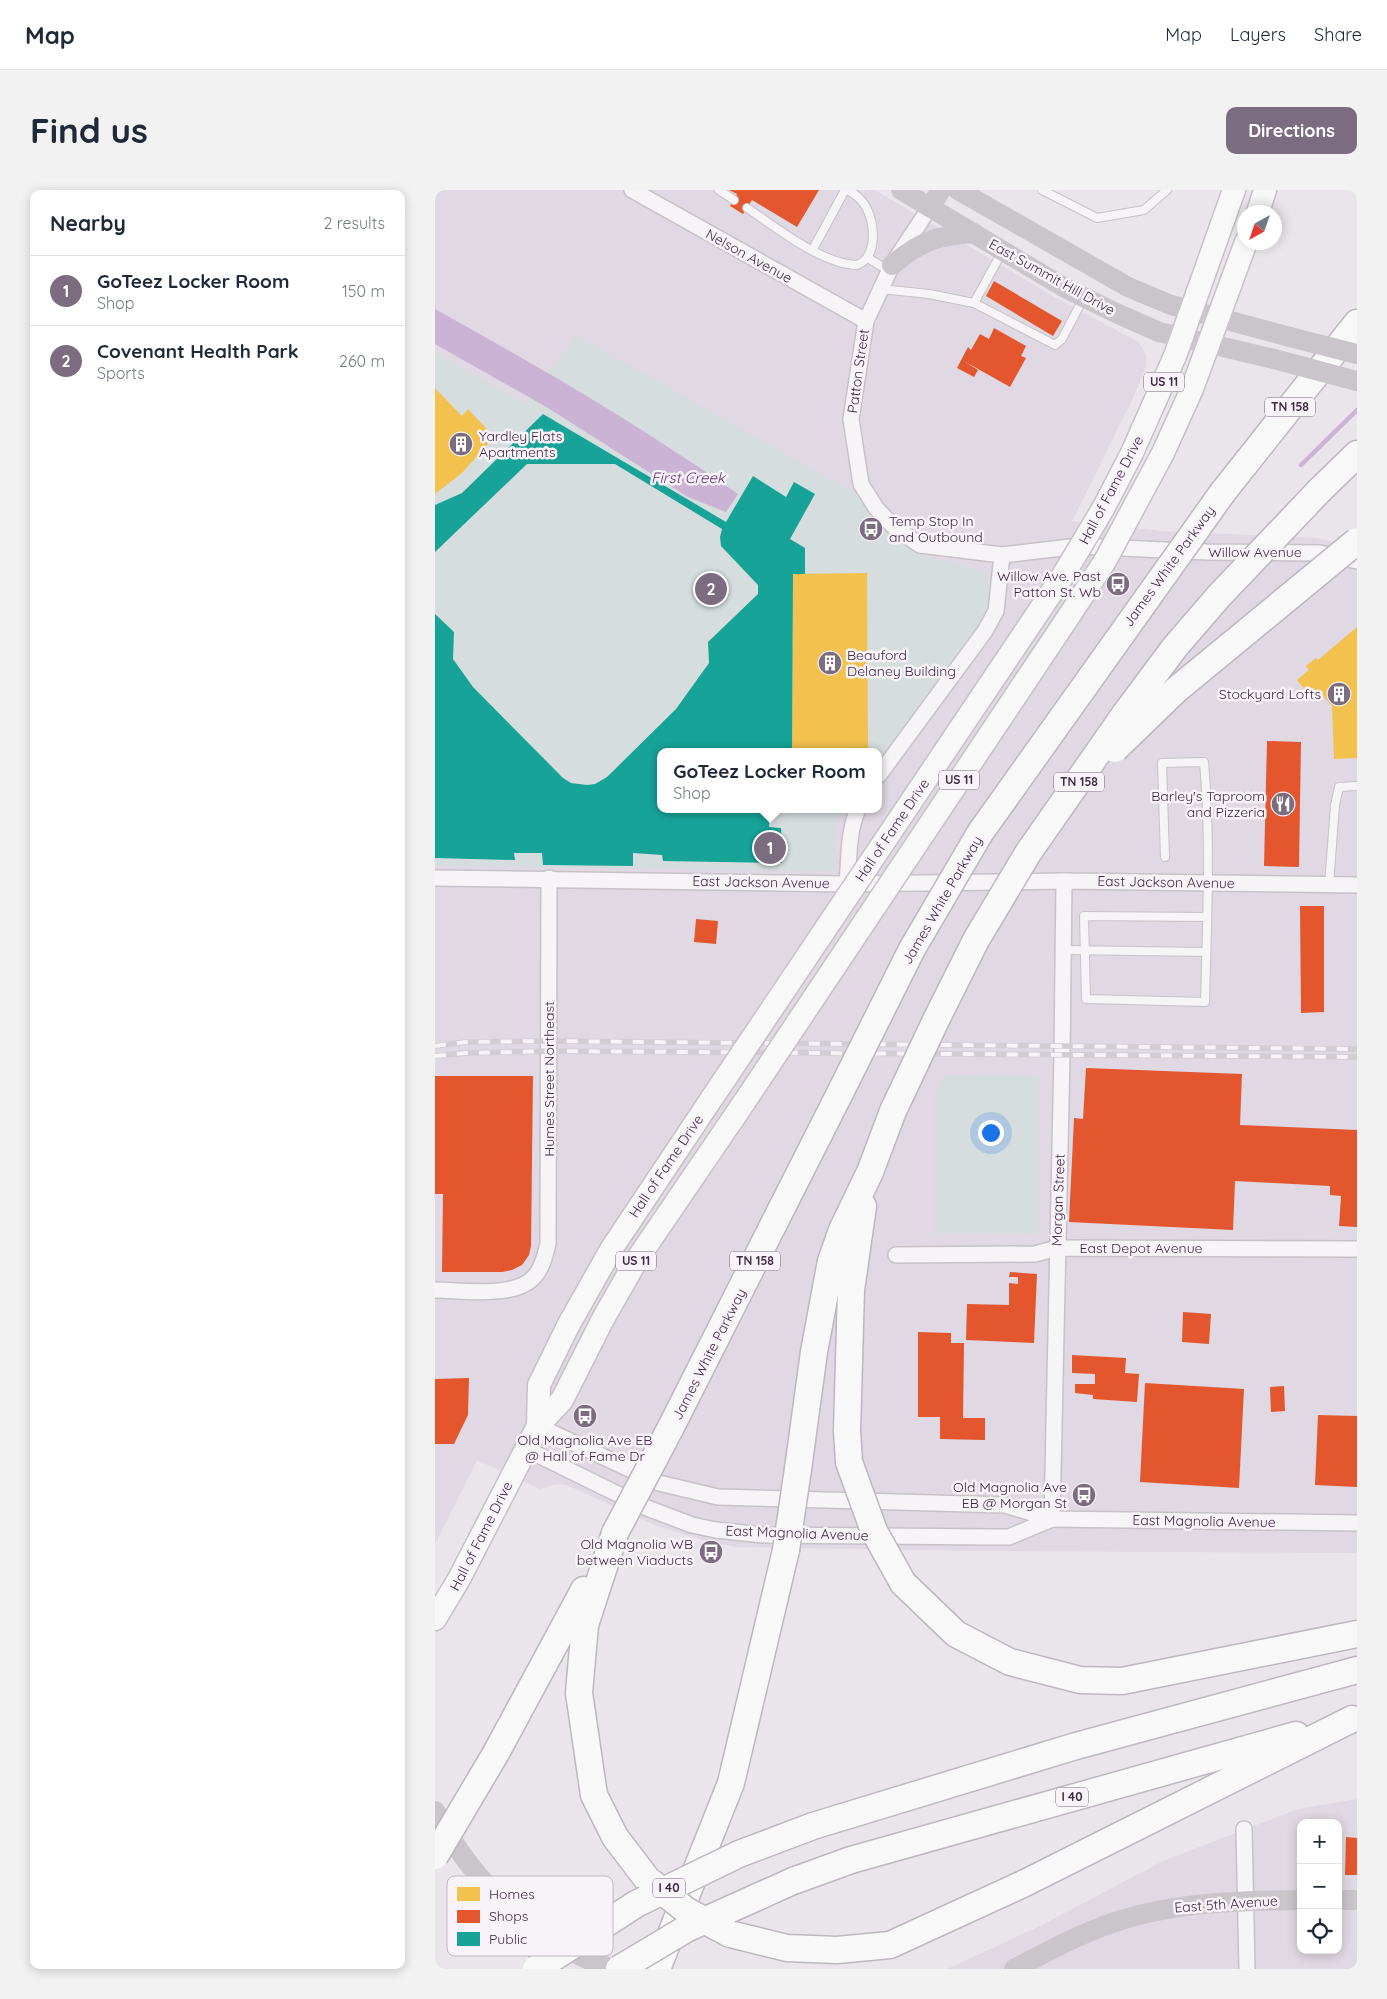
<!DOCTYPE html>
<meta charset="utf-8">
<style>
:root{--surface:#fff;--page:#f2f2f3;--text:#1f2937;--muted:#747a83;--line:#e0e1e3;--accent:#7b6c7f}
body{margin:0;font-family:Quicksand,sans-serif;background:var(--page);color:var(--text)}
.controls{position:absolute;right:15px;bottom:15px;display:grid;overflow:hidden;border-radius:10px;box-shadow:0 2px 12px #0003}
.controls button{width:45px;height:45px;display:grid;place-items:center;padding:0;border:0;border-bottom:1px solid var(--line);background:var(--surface);color:var(--text);font:25px sans-serif}
.compass{position:absolute;left:802px;top:15px;width:45px;height:45px;border-radius:50%;background:var(--surface);box-shadow:0 2px 12px #0003;rotate:220deg}
.you{position:absolute;left:555px;top:942px;width:18px;height:18px;margin:-12px;border:4px solid #fff;border-radius:50%;background:#1a73e8;box-shadow:0 0 0 8px #1a73e833}
.badge{display:grid;place-items:center;width:32px;height:32px;border-radius:50%;background:var(--accent);color:#fff;font-size:16px;font-weight:700}
.pin{position:absolute;translate:-50% -50%;border:2px solid #fff;box-shadow:0 1px 5px #0006}
.popup{position:absolute;left:222px;top:558px;width:225px;height:65px;box-sizing:border-box;display:grid;place-content:center;border-radius:10px;background:var(--surface);filter:drop-shadow(0 1px 4px #0005);font-size:16px;white-space:nowrap;color:var(--muted)}
.popup b{font-size:19px;color:var(--text)}
.popup::after{content:'';position:absolute;left:50%;top:100%;margin-left:-10px;border:10px solid transparent;border-top-color:var(--surface)}
.list{margin:0;padding:0;list-style:none}
h2{display:flex;justify-content:space-between;align-items:center;height:65px;margin:0;padding:0 20px;font-size:21px}
h2 small{font-size:16px;font-weight:400;color:var(--muted)}
.list li{display:grid;grid-template-columns:32px 1fr auto;gap:15px;align-items:center;box-sizing:border-box;height:70px;padding:0 20px;border-top:1px solid var(--line)}
.list b{display:block;font-size:19px;white-space:nowrap}
.list p{margin:0;font-size:16px;white-space:nowrap;color:var(--muted)}
.list em{font-size:16px;font-style:normal;color:var(--muted)}
.icon{flex:none;width:28px;height:28px;fill:none;stroke:currentColor;stroke-width:2;stroke-linecap:round;stroke-linejoin:round}
.map{position:relative;flex:none;width:922px;height:1779px;overflow:hidden;border-radius:10px}
header{display:flex;align-items:center;gap:30px;box-sizing:border-box;height:70px;padding:0 25px;background:var(--surface);border-bottom:1px solid var(--line)}
header strong{font-size:24px}
nav{display:flex;gap:28px;margin-inline-start:auto;font-size:18px}
.intro{display:flex;align-items:center;justify-content:space-between;box-sizing:border-box;height:120px;padding:0 30px}
h1{margin:0;font-size:35px}
.button{padding:12px 22px;border-radius:10px;background:var(--accent);color:#fff;font-size:18px;font-weight:700}
main{display:flex;gap:30px;padding:0 30px}
aside{flex:1;background:var(--surface);border-radius:10px;box-shadow:0 2px 12px #0003}
.map>svg:first-child{display:block}
.built{fill:#e0d8e2;fill-rule:evenodd}
.green{fill:#d5ddde}
.water{fill:#cbb3d5}
.homes{fill:#f2c14e}
.shops{fill:#e4572e}
.public{fill:#17a398}
.lines{fill:none;stroke-linecap:round;stroke-linejoin:round}
.stream{stroke:#cbb3d5;stroke-width:4.5}
.lane-casing{stroke:#c6c2c8;stroke-width:10}
.street-casing{stroke:#c6c2c8;stroke-width:18}
.primary-casing{stroke:#c6c1c8;stroke-width:25}
.highway-casing{stroke:#bdb7bf;stroke-width:29}
.lane{stroke:#f6f4f7;stroke-width:8}
.street{stroke:#f6f4f7;stroke-width:15}
.secondary{stroke:#cac5cb;stroke-width:20}
.primary{stroke:#f8f8f8;stroke-width:22}
.highway{stroke:#f8f8f8;stroke-width:26}
.rail-casing{stroke:#d1cdd2;stroke-width:5.5}
.rail{stroke:#f7f3f9;stroke-width:4;stroke-dasharray:11;stroke-linecap:butt}
.primary-bridge-casing{stroke:#c6c1c8;stroke-width:25;stroke-linecap:butt}
.highway-bridge-casing{stroke:#bdb7bf;stroke-width:29;stroke-linecap:butt}
.secondary-bridge{stroke:#cac5cb;stroke-width:20}
.primary-bridge{stroke:#f8f8f8;stroke-width:22}
.highway-bridge{stroke:#f8f8f8;stroke-width:26}
.labels{text-anchor:middle;stroke-width:5;stroke-linejoin:round;paint-order:stroke}
.shield{fill:#f7f3f9;stroke:#77677b;stroke-width:1}
.shield-label{font-size:12px;font-weight:bold;fill:#402b45}
.street-label{font-size:14px;fill:#402b45;stroke:#f7f3f9}
.poi-label{font-size:14px;fill:#402b45;stroke:#f7f3f9;text-anchor:end}
.water-label{font-size:15px;font-style:italic;fill:#66337a;stroke:#f7f3f9}
.key{fill:#f7f3f9;stroke:#c0b7c3;stroke-width:1}
.key-label{font-size:14px;fill:#402b45}
</style>
<header>
<strong>Map</strong>
<nav><a>Map</a><a>Layers</a><a>Share</a></nav>
</header>
<div class="intro"><h1>Find us</h1><a class="button">Directions</a></div>
<main>
<aside>
<h2>Nearby<small>2 results</small></h2>
<ul class="list">
<li><span class="badge">1</span><div><b>GoTeez Locker Room</b><p>Shop</p></div><em>150 m</em></li>
<li><span class="badge">2</span><div><b>Covenant Health Park</b><p>Sports</p></div><em>260 m</em></li>
</ul>
</aside>
<div class="map">
<svg width="922" height="1779" viewBox="0 0 922 1779">
<rect width="100%" height="100%" fill="#e9e5ea"/>
<g class="built">
<path d="M0,0H440L619,107L704,152L711,165V176L698,208L637,331L726,341L883,348L922,358V1363L551,1361L302,1357L271,1351L222,1336L132,1295L122,1294L105,1299L42,1270L0,1354ZM226,562H444V619H226Z"/>
<path d="M922,1609V1779H512L605,1736L728,1671L863,1619ZM866,1633H903V1760H866Z"/>
</g>
<g class="green">
<polygon points="141,145 416,301 479,363 553,383 553,416 541,438 481,522 444,570 444,562 226,562 226,619 410,619 401,634 400,681 0,676 0,163 91,214"/>
<polygon points="510,885 604,886 604,1044 499,1043 499,906"/>
</g>
<path class="water" d="M0,119C103,176 206,236 303,304L291,322L253,307L113,218L0,154Z"/>
<g class="homes">
<polygon points="0,198 27,226 33,219 59,247 27,283 0,304"/>
<polygon points="432,383 433,562 357,562 358,384"/>
<polygon points="922,437 922,568 899,569 897,516 884,501 876,507 862,490 874,480 871,476 881,468 883,470"/>
</g>
<g class="shops">
<polygon points="294,0 384,0 362,37 317,10 308,24 295,16 302,4"/>
<polygon points="559,91 627,131 618,146 551,106"/>
<polygon points="559,138 591,156 586,166 591,168 575,197 529,171 543,180 539,187 522,178 533,157 536,160 545,144 554,149"/>
<polygon points="832,551 866,552 864,677 829,676"/>
<polygon points="865,716 889,716 889,822 866,823"/>
<polygon points="261,729 283,731 281,754 259,752"/>
<polygon points="651,878 807,884 805,935 922,940 922,1037 904,1036 906,1006 895,1005 895,996 800,991 798,1040 634,1032 639,928 648,929"/>
<polygon points="0,886 98,886 96,1056 94,1065 87,1075 77,1080 67,1082 7,1082 8,1004 0,1004"/>
<polygon points="575,1082 602,1084 599,1153 531,1150 532,1114 574,1115 574,1093 583,1094 583,1087 574,1087"/>
<polygon points="748,1122 776,1124 774,1154 747,1152"/>
<polygon points="483,1142 516,1143 516,1153 529,1153 528,1228 550,1228 550,1250 505,1249 505,1227 483,1227"/>
<polygon points="637,1165 691,1168 690,1183 704,1184 702,1212 658,1209 658,1205 640,1203 640,1194 660,1194 660,1184 637,1183"/>
<polygon points="34,1188 33,1225 19,1254 0,1254 0,1189"/>
<polygon points="710,1193 809,1199 804,1298 705,1292"/>
<polygon points="849,1196 850,1221 836,1222 835,1197"/>
<polygon points="883,1225 922,1226 922,1297 880,1295"/>
<polygon points="911,1647 922,1648 922,1685 910,1685"/>
</g>
<polygon class="public" points="108,224 291,332 318,286 351,307 359,292 380,304 355,349 370,358 370,384 358,384 357,562 226,562 226,619 335,619 334,637 346,638 347,673 228,671 227,665 198,663 198,676 108,675 107,663 79,663 80,670 0,668 0,424 19,442 18,469 38,497 128,588 136,593 152,595 160,594 172,587 241,519 274,473 273,452 323,404 323,395 286,356 285,347 287,339 180,274 92,274 0,362 0,315 27,303"/>
<g class="lines">
<polyline class="stream" points="866,275 922,220"/>
<g class="lane-casing">
<g id="lane">
<polyline points="284,0 299,10"/>
<polyline points="607,0 662,28 709,20 732,0"/>
<path d="M312,18C341,37 386,74 422,75C443,67 440,34 431,17C427,10 420,4 413,0"/>
<polyline points="378,59 410,0"/>
<polyline points="567,62 539,113 620,155 627,149 648,109"/>
<polyline points="433,68 454,81"/>
<polyline points="446,99 494,104 539,113"/>
<path d="M730,667L727,573L769,572C776,652 772,732 770,812L651,809L649,726L772,727"/>
<polyline points="894,695 900,615 904,597 922,596"/>
<polyline points="628,760 771,762"/>
</g>
</g>
<g class="street-casing">
<g id="street">
<polyline points="197,0 431,131"/>
<polyline points="495,17 457,75 431,131 416,229 426,294 441,318 460,338 485,355 567,365 644,356 772,362 885,363 922,371"/>
<polyline points="444,585 550,441 561,421 567,365"/>
<polyline points="0,688 412,694 629,691 922,695"/>
<path d="M412,694C414,670 413,641 423,619"/>
<polyline points="461,1065 600,1064 622,1058 922,1059"/>
<path d="M0,1100C27,1100 81,1109 100,1086C108,1076 110,1065 113,1054L114,688"/>
<polyline points="103,1236 224,1293 283,1307 570,1315 617,1329 922,1333"/>
<polyline points="91,1259 207,1316 257,1335 281,1340 328,1345 560,1347 574,1347 617,1329"/>
<polyline points="617,1329 627,865 629,691"/>
<polyline points="809,1639 812,1779"/>
</g>
</g>
<g class="primary-casing">
<g id="primary">
<polyline points="823,22 830,0"/>
<polyline points="697,263 740,166 799,0"/>
<polyline points="728,263 757,199 811,52"/>
<polyline points="103,1236 104,1195 134,1134 177,1058 277,908"/>
<polyline points="0,1429 24,1389 103,1236 127,1210 168,1129 201,1071 310,911"/>
</g>
</g>
<g class="highway-casing">
<g id="highway">
<polyline points="885,300 922,264"/>
<polyline points="788,302 922,133"/>
<polyline points="235,1239 405,903"/>
<polyline points="414,1272 412,1241 416,1100 428,1016"/>
<polyline points="363,1279 379,1162 396,1071 407,1040 435,982 458,921"/>
<polyline points="180,1343 150,1435 144,1503 159,1605 180,1647 212,1689"/>
<polyline points="468,1393 521,1444 575,1472 645,1490 687,1491 922,1444"/>
<polyline points="61,1563 149,1400"/>
<polyline points="378,1636 641,1556 922,1480"/>
<polyline points="358,1691 416,1670 861,1545"/>
<polyline points="295,1744 352,1758 402,1760 455,1755 590,1693 917,1529"/>
<polyline points="222,1779 296,1593 351,1360"/>
</g>
</g>
<use href="#lane" class="lane"/>
<use href="#street" class="street"/>
<g class="secondary">
<polyline points="466,0 630,98 681,123 724,142 839,169"/>
<polyline points="523,0 693,97 736,115 855,147"/>
<polyline points="495,17 506,0"/>
<path d="M457,75C485,52 502,45 539,43"/>
<path d="M0,1621C39,1694 99,1753 178,1779"/>
<polyline points="903,1710 922,1710"/>
<path d="M579,1779C612,1762 644,1744 680,1732C740,1712 803,1711 866,1710"/>
</g>
<use href="#primary" class="primary"/>
<use href="#highway" class="highway"/>
<g class="rail-casing">
<g id="rail">
<polyline points="0,856 31,852 114,851 922,859"/>
<polyline points="0,866 31,863 114,861 922,867"/>
</g>
</g>
<use href="#rail" class="rail"/>
<g class="primary-bridge-casing">
<g id="primary-bridge">
<polyline points="277,908 629,384 669,317 697,263"/>
<polyline points="310,911 636,423 670,371 728,263"/>
</g>
</g>
<g class="highway-bridge-casing">
<g id="highway-bridge">
<polyline points="680,559 741,500 922,351"/>
<polyline points="405,903 477,759 545,643 788,302"/>
<polyline points="458,921 502,828 541,750 593,663 690,524 740,457 784,406 885,300"/>
<polyline points="414,1272 439,1341 468,1393"/>
<polyline points="180,1343 235,1239"/>
<polyline points="351,1360 363,1279"/>
<polyline points="0,1666 61,1563"/>
<polyline points="216,1692 252,1721 295,1744"/>
<polyline points="101,1779 201,1714 304,1664 378,1636"/>
<polyline points="184,1779 251,1739 358,1691"/>
</g>
</g>
<g class="secondary-bridge">
<polyline points="855,147 922,164"/>
<polyline points="839,169 922,191"/>
</g>
<use href="#primary-bridge" class="primary-bridge"/>
<use href="#highway-bridge" class="highway-bridge"/>
</g>
<defs>
<g id="building-disc" transform="scale(1.25)"><circle r="9.5" fill="#7b6c7f" stroke="#f7f3f9"/><path d="M-4-6H4V6H1V3H-1V6H-4ZM-2.5-4.3h1.7v1.8h-1.7ZM.8-4.3h1.7v1.8H.8ZM-2.5-1h1.7V.8h-1.7ZM.8-1h1.7V.8H.8Z" fill="#fff"/></g>
<g id="bus-disc" transform="scale(1.25)"><circle r="9.5" fill="#7b6c7f" stroke="#f7f3f9"/><path d="M-5-6H5V4H4V6H2V4H-2V6H-4V4H-5ZM-3.5-4V0h7V-4ZM-3.5 1.2v1.5H-2V1.2ZM2 1.2v1.5H3.5V1.2Z" fill="#fff"/></g>
<g id="restaurant-disc" transform="scale(1.25)"><circle r="9.5" fill="#7b6c7f" stroke="#f7f3f9"/><path d="M-5-6h1v4h1v-4h1v4h1v-4h1v5L-1.5 .5V6h-2V.5L-5-1ZM5-6V6H3V1.5H1.5Q1.5-4 5-6Z" fill="#fff"/></g>
</defs>
<g fill-rule="evenodd">
<use href="#building-disc" x="26" y="254"/>
<use href="#bus-disc" x="436" y="339"/>
<use href="#bus-disc" x="683" y="394"/>
<use href="#building-disc" x="395" y="473"/>
<use href="#building-disc" x="904" y="504"/>
<use href="#restaurant-disc" x="848" y="614"/>
<use href="#bus-disc" x="150" y="1226"/>
<use href="#bus-disc" x="649" y="1305"/>
<use href="#bus-disc" x="276" y="1362"/>
</g>
<g class="labels">
<g class="shield">
<rect x="709" y="182.5" width="40" height="19" rx="4"/>
<rect x="830" y="207.5" width="50" height="19" rx="4"/>
<rect x="504" y="580.5" width="40" height="19" rx="4"/>
<rect x="619" y="582.5" width="50" height="19" rx="4"/>
<rect x="181" y="1061.5" width="40" height="19" rx="4"/>
<rect x="295" y="1061.5" width="50" height="19" rx="4"/>
<rect x="621" y="1597.5" width="32" height="19" rx="4"/>
<rect x="218" y="1688.5" width="32" height="19" rx="4"/>
</g>
<g class="shield-label">
<text x="729" y="196">US 11</text>
<text x="855" y="221">TN 158</text>
<text x="524" y="594">US 11</text>
<text x="644" y="596">TN 158</text>
<text x="201" y="1075">US 11</text>
<text x="320" y="1075">TN 158</text>
<text x="637" y="1611">I 40</text>
<text x="234" y="1702">I 40</text>
</g>
<g class="street-label">
<text transform="translate(314 66) rotate(29)" y="5">Nelson Avenue</text>
<text transform="translate(617 87) rotate(29)" y="5">East Summit Hill Drive</text>
<text transform="translate(423 181) rotate(-82)" y="5">Patton Street</text>
<text transform="translate(676 300) rotate(-62)" y="5">Hall of Fame Drive</text>
<text x="820" y="367">Willow Avenue</text>
<text transform="translate(734 376) rotate(-54)" y="5">James White Parkway</text>
<text transform="translate(457 640) rotate(-56)" y="5">Hall of Fame Drive</text>
<text transform="translate(326 692) rotate(1)" y="5">East Jackson Avenue</text>
<text transform="translate(731 692) rotate(1)" y="5">East Jackson Avenue</text>
<text transform="translate(507 710) rotate(-60)" y="5">James White Parkway</text>
<text transform="translate(114 889) rotate(-90)" y="5">Humes Street Northeast</text>
<text transform="translate(231 976) rotate(-56)" y="5">Hall of Fame Drive</text>
<text transform="translate(623 1010) rotate(-88)" y="5">Morgan Street</text>
<text x="706" y="1063">East Depot Avenue</text>
<text transform="translate(274 1164) rotate(-63)" y="5">James White Parkway</text>
<text transform="translate(769 1331) rotate(1)" y="5">East Magnolia Avenue</text>
<text transform="translate(362 1343) rotate(2)" y="5">East Magnolia Avenue</text>
<text transform="translate(46 1346) rotate(-63)" y="5">Hall of Fame Drive</text>
<text transform="translate(791 1714) rotate(-4)" y="5">East 5th Avenue</text>
</g>
<g class="poi-label">
<text x="44" y="251" text-anchor="start">Yardley Flats<tspan x="44" dy="16">Apartments</tspan></text>
<text x="454" y="336" text-anchor="start">Temp Stop In<tspan x="454" dy="16">and Outbound</tspan></text>
<text x="666" y="391">Willow Ave. Past<tspan x="666" dy="16">Patton St. Wb</tspan></text>
<text x="412" y="470" text-anchor="start">Beauford<tspan x="412" dy="16">Delaney Building</tspan></text>
<text x="886" y="509">Stockyard Lofts</text>
<text x="830" y="611">Barley's Taproom<tspan x="830" dy="16">and Pizzeria</tspan></text>
<text x="150" y="1255" text-anchor="middle">Old Magnolia Ave EB<tspan x="150" dy="16">@ Hall of Fame Dr</tspan></text>
<text x="632" y="1302">Old Magnolia Ave<tspan x="632" dy="16">EB @ Morgan St</tspan></text>
<text x="258" y="1359">Old Magnolia WB<tspan x="258" dy="16">between Viaducts</tspan></text>
</g>
<g class="water-label">
<text x="253" y="293">First Creek</text>
</g>
</g>
<rect x="12" y="1686" width="166" height="80" rx="8" class="key"/>
<rect x="22" y="1697" width="23" height="14" fill="#f2c14e"/>
<rect x="22" y="1720" width="23" height="13" fill="#e4572e"/>
<rect x="22" y="1742" width="23" height="14" fill="#17a398"/>
<g class="key-label">
<text x="54" y="1709">Homes</text>
<text x="54" y="1731">Shops</text>
<text x="54" y="1754">Public</text>
</g>
</svg>
<div class="controls">
<button>+</button>
<button>−</button>
<button><svg class="icon" aria-label="locate" viewBox="0 0 24 24"><circle cx="12" cy="12" r="6"/><path d="M12 2v4M12 18v4M2 12h4M18 12h4"/></svg></button>
</div>
<svg class="compass" viewBox="-18 -18 36 36"><path d="M0-13l5 13h-10z" fill="#e53935"/><path d="M0 13l5-13h-10z" fill="#747a83"/></svg>
<div class="you"></div>
<div class="pin badge" style="left:335px;top:658px">1</div>
<div class="popup"><b>GoTeez Locker Room</b>Shop</div>
<div class="pin badge" style="left:276px;top:399px">2</div>
</div>
</main>
